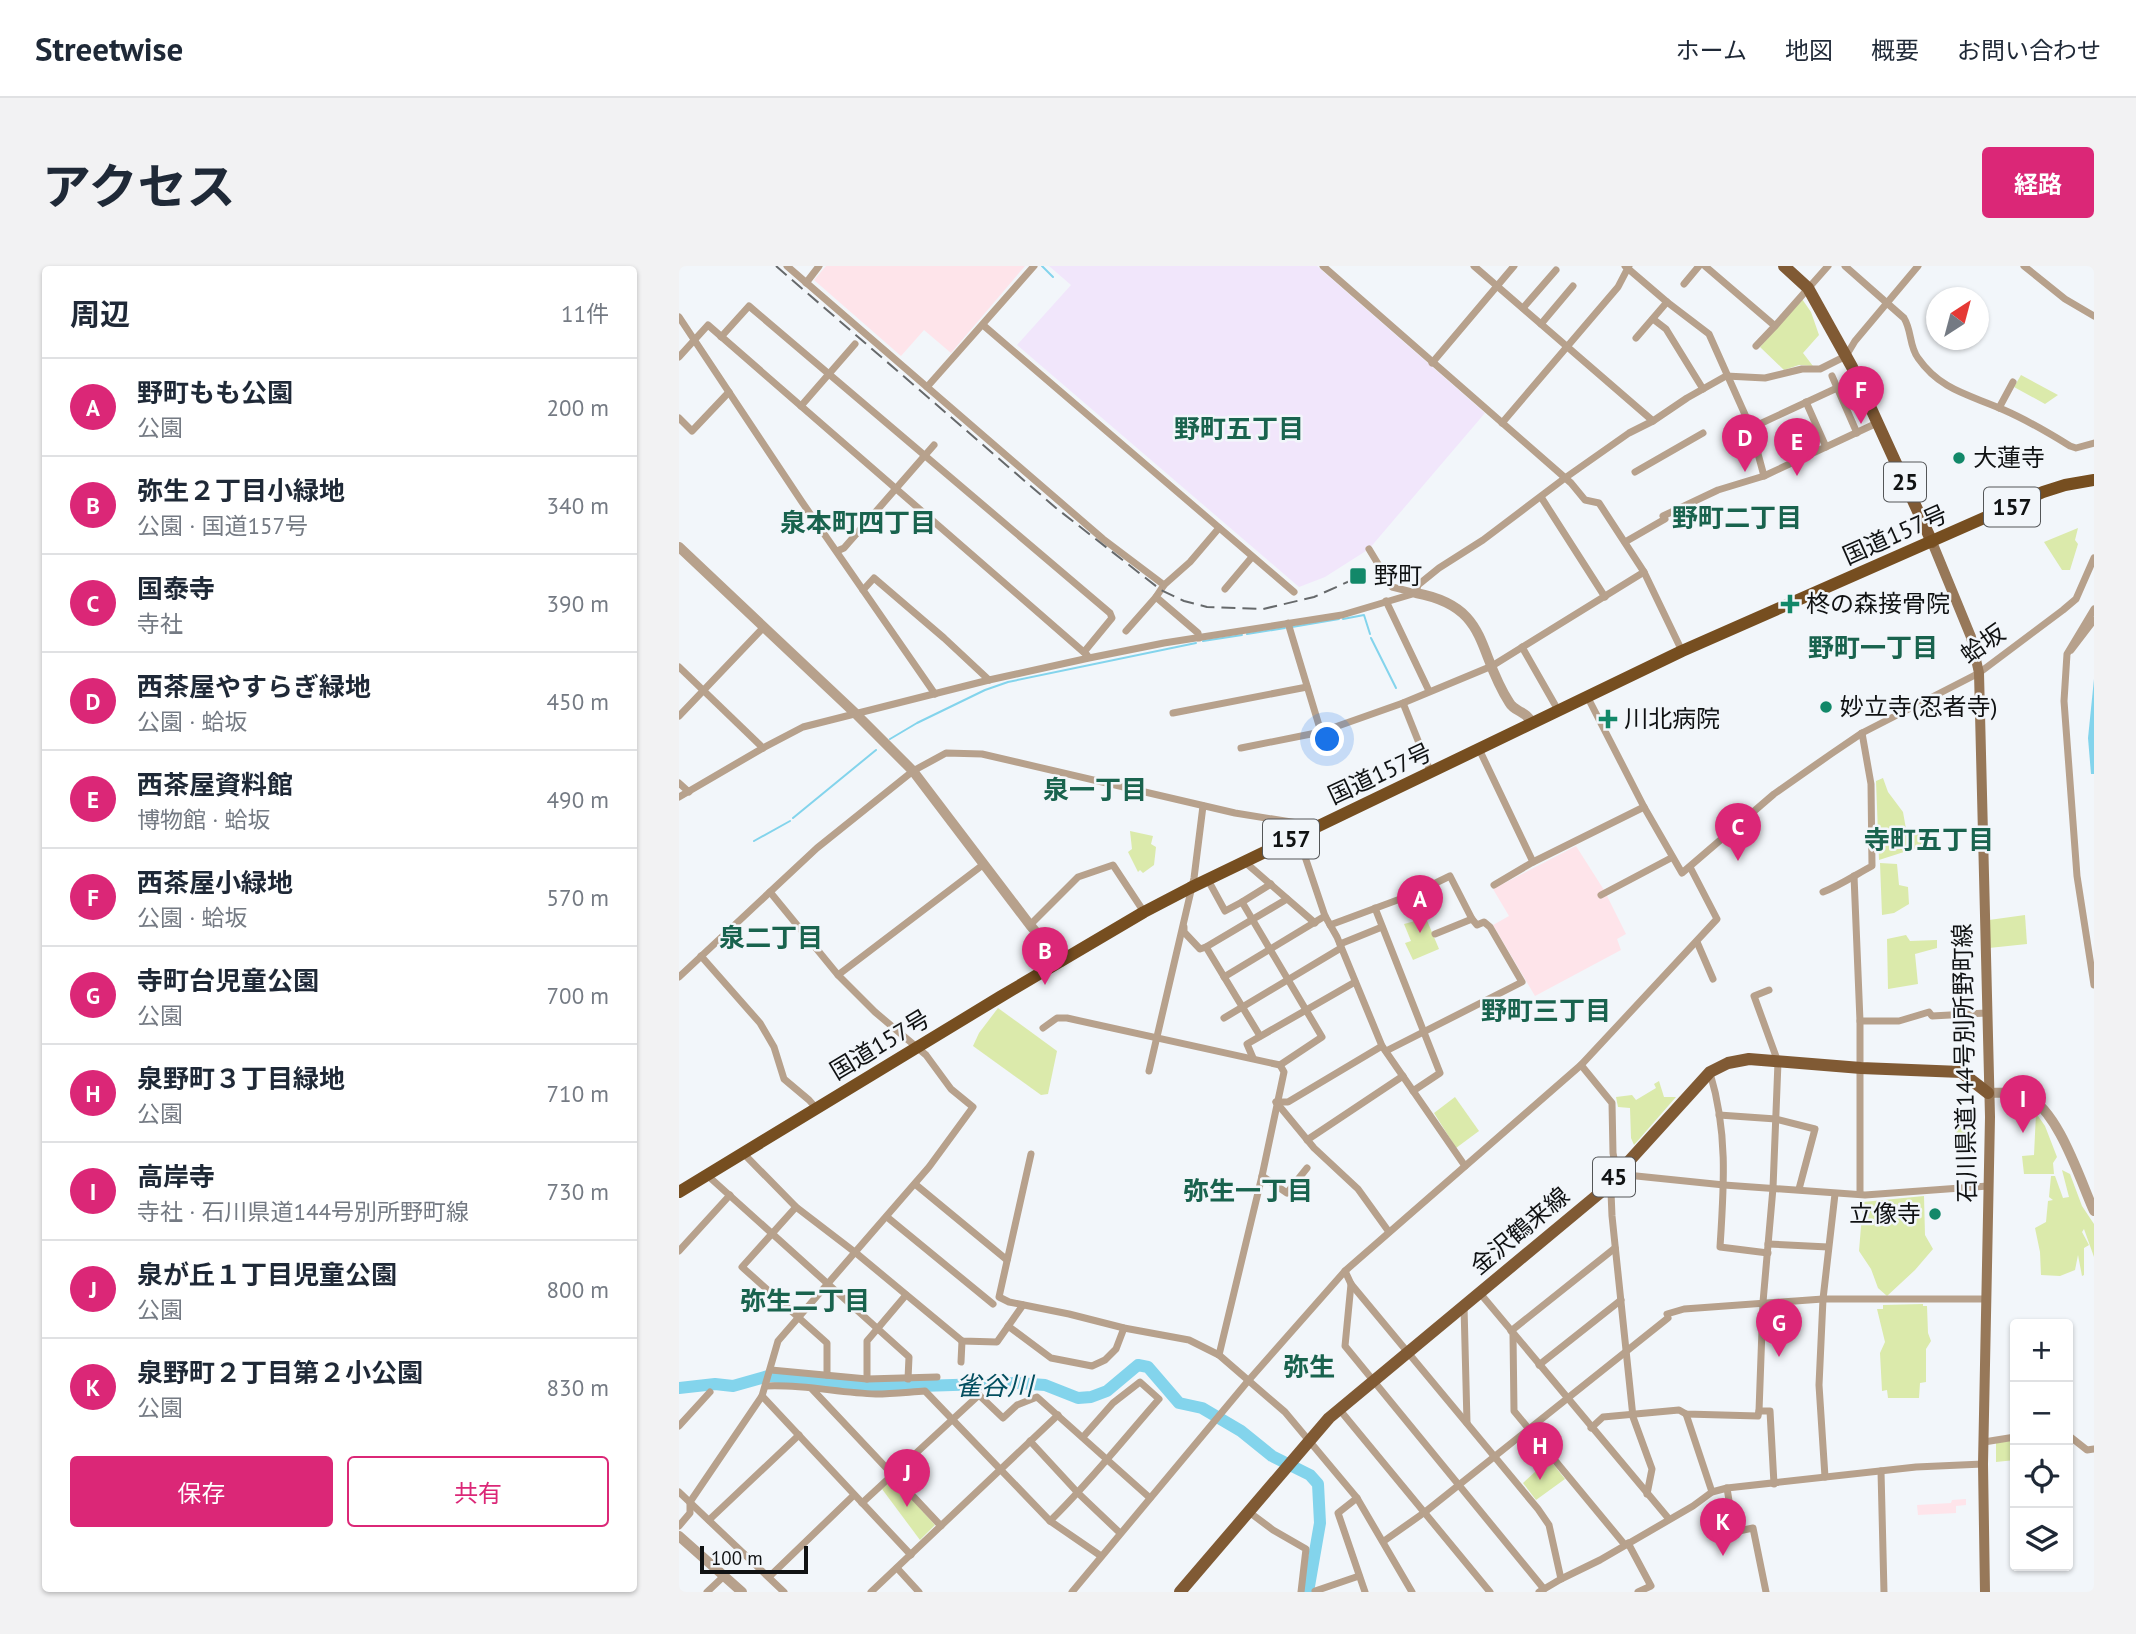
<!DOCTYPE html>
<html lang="ja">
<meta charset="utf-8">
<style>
:root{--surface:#fff;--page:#f2f2f3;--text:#1f2937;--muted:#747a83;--line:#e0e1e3;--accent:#db2777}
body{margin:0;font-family:"PT Sans","Noto Sans JP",sans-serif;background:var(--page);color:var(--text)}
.controls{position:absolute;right:21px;bottom:21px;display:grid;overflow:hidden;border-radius:7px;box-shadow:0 2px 5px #0004}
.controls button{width:63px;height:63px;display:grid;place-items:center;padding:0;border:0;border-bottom:2px solid var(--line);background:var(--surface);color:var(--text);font:35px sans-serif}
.compass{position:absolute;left:1247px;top:21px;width:63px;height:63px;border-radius:50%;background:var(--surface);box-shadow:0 2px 5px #0004;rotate:36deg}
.scale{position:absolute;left:21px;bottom:18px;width:108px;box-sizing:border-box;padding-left:7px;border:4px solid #101213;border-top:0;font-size:19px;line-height:24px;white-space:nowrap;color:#101213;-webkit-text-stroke:5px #f2f6fa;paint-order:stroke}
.you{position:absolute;left:649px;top:474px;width:24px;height:24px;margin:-18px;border:5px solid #fff;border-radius:50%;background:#1a73e8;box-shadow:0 0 0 10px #1a73e833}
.badge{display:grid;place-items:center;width:46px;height:46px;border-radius:50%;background:var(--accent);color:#fff;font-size:23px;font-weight:700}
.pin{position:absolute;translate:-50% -58px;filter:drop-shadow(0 2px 4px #0008)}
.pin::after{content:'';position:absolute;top:37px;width:24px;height:21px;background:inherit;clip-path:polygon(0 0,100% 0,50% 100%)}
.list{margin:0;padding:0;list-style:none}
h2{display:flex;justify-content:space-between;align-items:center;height:91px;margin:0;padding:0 28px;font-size:30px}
h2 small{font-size:23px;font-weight:400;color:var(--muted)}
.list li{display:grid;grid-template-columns:46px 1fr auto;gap:21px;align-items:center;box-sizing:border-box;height:98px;padding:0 28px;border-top:2px solid var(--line)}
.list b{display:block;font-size:26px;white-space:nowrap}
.list p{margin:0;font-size:23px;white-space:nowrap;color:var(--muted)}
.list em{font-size:23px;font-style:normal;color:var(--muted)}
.actions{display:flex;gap:14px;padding:21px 28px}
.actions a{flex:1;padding:16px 0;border:2px solid var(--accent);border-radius:7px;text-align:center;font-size:24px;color:var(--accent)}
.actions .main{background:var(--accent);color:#fff}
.icon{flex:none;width:38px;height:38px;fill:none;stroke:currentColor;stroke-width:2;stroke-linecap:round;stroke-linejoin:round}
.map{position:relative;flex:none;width:1415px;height:1326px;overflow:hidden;border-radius:7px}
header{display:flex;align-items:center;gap:42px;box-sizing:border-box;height:98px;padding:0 35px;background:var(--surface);border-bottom:2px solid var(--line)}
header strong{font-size:33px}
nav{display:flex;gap:38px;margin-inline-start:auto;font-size:24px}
.intro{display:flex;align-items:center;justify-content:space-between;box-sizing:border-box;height:168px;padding:0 42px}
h1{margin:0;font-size:49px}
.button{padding:18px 32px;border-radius:7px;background:var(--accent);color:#fff;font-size:24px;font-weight:700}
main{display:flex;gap:42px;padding:0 42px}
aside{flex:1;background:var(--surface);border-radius:7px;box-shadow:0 2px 5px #0004}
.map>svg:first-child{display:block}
.industrial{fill:#f1e6fb}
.education{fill:#fee4ea}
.green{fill:#dbeaab}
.water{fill:#83d4ec}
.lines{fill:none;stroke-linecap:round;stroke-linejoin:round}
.stream{stroke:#83d4ec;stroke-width:2}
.river{stroke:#83d4ec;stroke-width:12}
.minor{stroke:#b7a18c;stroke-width:7}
.tertiary{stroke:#b7a18c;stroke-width:10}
.secondary{stroke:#977859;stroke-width:10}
.primary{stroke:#805a34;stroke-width:12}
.trunk{stroke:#764e20;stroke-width:12}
.rail{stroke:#66696b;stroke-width:2;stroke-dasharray:14 7;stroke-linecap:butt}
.poi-dot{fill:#128869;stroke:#f2f6fa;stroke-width:2.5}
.labels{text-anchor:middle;stroke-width:5;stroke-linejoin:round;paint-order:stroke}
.shield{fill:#f2f6fa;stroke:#545658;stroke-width:2}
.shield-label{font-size:23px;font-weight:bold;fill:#101213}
.poi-label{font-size:24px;fill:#101213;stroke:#f2f6fa;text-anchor:start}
.street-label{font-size:24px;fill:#101213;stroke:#f2f6fa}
.neighbourhood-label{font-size:26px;font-weight:bold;fill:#19634e;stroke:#f2f6fa}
.water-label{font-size:26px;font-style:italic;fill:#034e5f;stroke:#f2f6fa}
</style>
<header>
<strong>Streetwise</strong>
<nav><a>ホーム</a><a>地図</a><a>概要</a><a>お問い合わせ</a></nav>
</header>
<div class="intro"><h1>アクセス</h1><a class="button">経路</a></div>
<main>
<aside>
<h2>周辺<small>11件</small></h2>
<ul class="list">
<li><span class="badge">A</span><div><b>野町もも公園</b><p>公園</p></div><em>200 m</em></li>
<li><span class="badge">B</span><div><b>弥生２丁目小緑地</b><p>公園 · 国道157号</p></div><em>340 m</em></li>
<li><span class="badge">C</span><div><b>国泰寺</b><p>寺社</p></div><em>390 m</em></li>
<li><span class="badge">D</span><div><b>西茶屋やすらぎ緑地</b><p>公園 · 蛤坂</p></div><em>450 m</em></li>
<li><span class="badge">E</span><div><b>西茶屋資料館</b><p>博物館 · 蛤坂</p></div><em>490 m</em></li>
<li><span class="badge">F</span><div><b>西茶屋小緑地</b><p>公園 · 蛤坂</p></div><em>570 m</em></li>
<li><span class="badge">G</span><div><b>寺町台児童公園</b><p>公園</p></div><em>700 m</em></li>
<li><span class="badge">H</span><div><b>泉野町３丁目緑地</b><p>公園</p></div><em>710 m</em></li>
<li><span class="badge">I</span><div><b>高岸寺</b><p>寺社 · 石川県道144号別所野町線</p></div><em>730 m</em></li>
<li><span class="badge">J</span><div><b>泉が丘１丁目児童公園</b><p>公園</p></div><em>800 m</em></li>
<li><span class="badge">K</span><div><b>泉野町２丁目第２小公園</b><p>公園</p></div><em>830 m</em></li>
</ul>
<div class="actions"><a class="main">保存</a><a>共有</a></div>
</aside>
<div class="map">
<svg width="1415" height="1326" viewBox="0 0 1415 1326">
<rect width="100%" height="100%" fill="#f2f6fa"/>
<polygon class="industrial" points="370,0 638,0 806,147 690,283 646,311 620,321 338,79 392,19"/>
<g class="education">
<polygon points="147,0 346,0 272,87 245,64 222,90 135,14"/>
<polygon points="897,580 925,624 947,668 938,673 942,684 856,730 814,659 830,650 814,623"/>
<polygon points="1287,1233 1287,1239 1277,1240 1277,1247 1239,1249 1238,1239 1272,1237 1273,1234"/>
</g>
<g class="green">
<polygon points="1123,33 1132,46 1140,69 1124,87 1134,100 1120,99 1105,104 1081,81"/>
<polygon points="1342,109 1379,129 1366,138 1335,121"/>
<polygon points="1399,262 1396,274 1399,278 1391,304 1383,304 1365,276"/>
<polygon points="1204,512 1209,526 1224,546 1227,563 1254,562 1256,576 1200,594 1197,515"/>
<polygon points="451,565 474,570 472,578 477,581 475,599 464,607 461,604 459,606 449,586 453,583"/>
<polygon points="1201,597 1218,598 1220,619 1229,621 1230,638 1215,647 1203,649"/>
<polygon points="1346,649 1348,678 1310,682 1310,654"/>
<polygon points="747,652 760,683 734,694 726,677 732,675 725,658"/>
<polygon points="1227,669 1231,675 1258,674 1258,682 1236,688 1239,718 1209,723 1208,673"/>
<polygon points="319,742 378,785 369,828 362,829 294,780 300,767"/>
<polygon points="980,815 985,831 997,831 955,879 952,872 951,842 939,841 937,831 953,829 957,834 977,822 975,818"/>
<polygon points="776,831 800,865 777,882 755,847"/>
<polygon points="1278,846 1286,847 1286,853 1294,855 1294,870 1290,871 1290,876 1277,875"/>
<polygon points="1357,847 1366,860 1378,891 1374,897 1375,908 1345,908 1343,890 1355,889"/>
<polygon points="1383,904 1391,908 1403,940 1415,958 1415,991 1405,963 1403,966 1410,979 1405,982 1405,1009 1403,1010 1399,989 1396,1004 1381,1010 1362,1009 1361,986 1356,962 1367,956 1369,935 1374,934 1370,931 1372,910 1376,910 1384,932 1390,931"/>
<polygon points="1245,930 1246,969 1254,983 1236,1004 1208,1030 1199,1022 1192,1003 1180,985 1184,936"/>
<polygon points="1244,1038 1244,1040 1248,1040 1249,1067 1252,1075 1247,1083 1247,1116 1241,1117 1240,1132 1209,1132 1208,1124 1203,1125 1201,1087 1206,1076 1198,1043 1204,1043 1204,1039"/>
<polygon points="1336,1174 1336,1194 1317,1196 1317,1177"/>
<polygon points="863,1184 886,1213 857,1234 844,1217 857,1205 851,1195"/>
<polygon points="214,1213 256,1259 241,1274 203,1223"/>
</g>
<polygon class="water" points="1415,413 1415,508 1412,508 1409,472"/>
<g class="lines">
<g class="stream">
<polyline points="363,0 374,11"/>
<polyline points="664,353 685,349 691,368"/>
<polyline points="613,361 660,353"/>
<polyline points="568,368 606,362"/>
<polyline points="692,372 717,422"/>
<polyline points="524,375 563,369"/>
<polyline points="211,473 238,457 306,424 329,416 517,377"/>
<polyline points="114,552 197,484"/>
<polyline points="75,575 111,555"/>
</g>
<polyline class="river" points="0,1122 36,1118 54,1120 89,1110 209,1121 339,1117 366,1119 399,1132 412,1131 428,1125 459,1099 469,1101 500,1137 523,1142 562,1165 593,1190 631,1209 639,1218 641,1257 629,1326"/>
<g class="minor">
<polyline points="108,0 424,273 485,319 477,331 519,367 520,372"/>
<polyline points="644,0 892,217 906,234 920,237 965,306 1003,385"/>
<polyline points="795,0 974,155"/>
<polyline points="946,0 988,36 1030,68 1072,162 1085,210"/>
<polyline points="1026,0 1096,60 1077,80"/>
<path d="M1166,0L1225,52C1233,65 1230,80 1239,92C1262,125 1292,129 1325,144C1348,154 1370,167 1391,180L1397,182L1415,177"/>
<polyline points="1345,0 1386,33 1415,50"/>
<polyline points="127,17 140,0"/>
<polyline points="1005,18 1020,0"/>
<polyline points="844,42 877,4"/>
<polyline points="0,51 123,236 256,428"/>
<polyline points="974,53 987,63 1024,123"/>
<polyline points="862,58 894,20"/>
<polyline points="304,59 615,326"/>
<polyline points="1096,60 1149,0"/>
<polyline points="42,71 70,40 431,347 433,352 405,386"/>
<polyline points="957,72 988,36"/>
<polyline points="0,91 29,59 408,389"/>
<polyline points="753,97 835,0"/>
<polyline points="1153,110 1178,167"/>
<polyline points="248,121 355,0"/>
<polyline points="1127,136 1147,181"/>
<polyline points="122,140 176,78"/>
<polyline points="1320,142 1334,116"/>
<polyline points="0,152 13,165 50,126"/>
<polyline points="823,157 939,21 950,0"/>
<polyline points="1072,162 1158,122"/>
<polyline points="956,206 1024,167"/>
<polyline points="862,231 926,331"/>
<polyline points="984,250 1039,224 1085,210 1198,157"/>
<polyline points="946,276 986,253"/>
<polyline points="690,283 713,321 737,327"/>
<polyline points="158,285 165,282 255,179"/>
<polyline points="485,319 511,296 540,262"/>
<polyline points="546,323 573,291"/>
<polyline points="184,324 195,312 265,372 310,414"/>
<polyline points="737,327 739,319 760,302 804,274 886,212 950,167 974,155 1008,132 1047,110 1086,112 1123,103 1141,103 1167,90 1176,75 1239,0"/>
<polyline points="707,335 750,425"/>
<polyline points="1415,343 1388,388 1385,435 1398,610 1415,719"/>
<polyline points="609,357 642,466"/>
<polyline points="447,365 477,331"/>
<polyline points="843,381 879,444"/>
<polyline points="1392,384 1415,354"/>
<polyline points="0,401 84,482"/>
<polyline points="908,430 965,541 1003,607 1095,528 1152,488 1183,467 1300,407 1384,344 1397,333 1415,292"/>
<polyline points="724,437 752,507"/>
<polyline points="494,447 628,421"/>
<polyline points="0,450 84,362"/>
<polyline points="562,482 642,466 724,437 813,400 965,306"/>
<polyline points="800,483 854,596"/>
<polyline points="0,517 10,526"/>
<polyline points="0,531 84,482 124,461 310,414 410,392 485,377 663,349 737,327"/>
<polyline points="619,570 646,650 658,671 703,780 786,900"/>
<polyline points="567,597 636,657"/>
<polyline points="1175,610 1181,755 1181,928"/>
<polyline points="815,619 854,596 965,541"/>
<path d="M1144,626C1162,619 1176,609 1193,600L1192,518L1183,467"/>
<polyline points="922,629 992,592"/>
<polyline points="563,636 592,618"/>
<polyline points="696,642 761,807 734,825"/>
<polyline points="351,659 399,611 434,599 465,646"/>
<polyline points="651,659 732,629 771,610 793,653 798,659 805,656 811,661 843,716 707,785"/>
<polyline points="505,661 505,666 521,683 527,681 581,770"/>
<polyline points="756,668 793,653"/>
<polyline points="1018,676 1034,713"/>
<polyline points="661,678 703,661"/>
<polyline points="527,681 608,633"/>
<polyline points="22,690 81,757 95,781 105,813 130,834 137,842"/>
<polyline points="159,709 305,598"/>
<polyline points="0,711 138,582 234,505 267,487 303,488 556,547 637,560"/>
<polyline points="545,711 646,650"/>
<polyline points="545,752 662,682"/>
<polyline points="1181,755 1220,755 1250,746 1253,750 1307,747"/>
<polyline points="364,762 378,752 388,752 601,799 643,771 563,636 546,645 529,614"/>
<polyline points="574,792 568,778 676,716"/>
<polyline points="902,799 933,837 934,887 938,908 1045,919 1186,929 1309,920"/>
<polyline points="470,805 515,612 524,540"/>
<path d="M1031,807C1049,866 1045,920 1041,981L1089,987"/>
<polyline points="597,836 635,882 679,923 710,966"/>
<polyline points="597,836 609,836 703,780"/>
<polyline points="1040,849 1097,853 1136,863 1120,923"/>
<polyline points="628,874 724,810"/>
<polyline points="64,887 117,941 177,987 283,1075 318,1076 344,1039"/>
<polyline points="352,888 320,1031 330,1036 390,1048 445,1062 510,1074 540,1089 606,1146 678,1232 733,1326"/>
<polyline points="28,909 230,1091 229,1113"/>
<polyline points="583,910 608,927 628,902"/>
<polyline points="935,916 932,926 933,950 954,1151 973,1203 968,1228"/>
<polyline points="236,918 328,994"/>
<polyline points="117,941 63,1001 148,1077 148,1109"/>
<polyline points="208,951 314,1038"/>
<polyline points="1089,978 1149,981"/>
<polyline points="0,985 51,929"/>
<polyline points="666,1005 672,1018 859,1243 870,1259 882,1313"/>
<polyline points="672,1018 666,1080 865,1323"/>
<polyline points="800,1026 990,1253"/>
<polyline points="785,1040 788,1157"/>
<polyline points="988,1048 1005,1043 1144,1033 1306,1033"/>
<polyline points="329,1060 372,1092 413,1100 426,1094 437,1083 445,1062"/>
<polyline points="832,1065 936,982"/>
<polyline points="834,1069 835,1145 946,1279"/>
<polyline points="540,1089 583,910 605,806 601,799"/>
<polyline points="282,1096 283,1075"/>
<polyline points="860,1099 942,1034"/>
<polyline points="92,1104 188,1113 258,1111"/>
<polyline points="188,1113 188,1075 227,1029"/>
<path d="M87,1120C124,1118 160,1127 197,1128C213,1128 230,1126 246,1125L371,1255L422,1290"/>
<polyline points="133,1123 262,1260"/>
<polyline points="83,1130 232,1289"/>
<polyline points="660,1143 811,1326"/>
<polyline points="1080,1145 1084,1036 1094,922 1099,796 1075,730 1090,724"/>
<polyline points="1007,1148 1033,1226"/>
<polyline points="0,1160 31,1126"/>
<polyline points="912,1162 924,1151 1000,1144 1007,1148 1079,1150 1080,1145 1091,1145 1095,1218"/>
<polyline points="1389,1169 1408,1184 1415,1183"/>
<polyline points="351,1175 399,1227 441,1267"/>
<polyline points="1305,1176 1336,1171"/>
<polyline points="1202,1205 1205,1326"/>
<polyline points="1146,1211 1140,1119 1144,1033 1156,928"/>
<polyline points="1048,1222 1055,1266 1074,1262 1087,1326"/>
<polyline points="0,1226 105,1326"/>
<polyline points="678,1232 659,1247 686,1326"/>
<polyline points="183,1237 300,1129 324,1152 338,1139 358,1131 471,1232"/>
<polyline points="570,1246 594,1264 627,1283 622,1326"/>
<polyline points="30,1254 120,1169"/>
<path d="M371,1255C410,1217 444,1174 480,1133L461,1116L434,1137L404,1171"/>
<polyline points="0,1260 11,1247 11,1236 83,1130 99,1075 250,901 294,841 272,823 247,789 196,746 159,709 91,626"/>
<polyline points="705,1275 746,1246 989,1052"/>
<polyline points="949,1277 972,1320 959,1326"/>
<polyline points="218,1302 240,1326"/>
<polyline points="90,1311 175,1229"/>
<polyline points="636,1325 680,1310"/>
<polyline points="28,1326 45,1310"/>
<polyline points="192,1326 379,1149"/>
<polyline points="393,1326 569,1115 666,1005 902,799 1038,653 1011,601"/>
<polyline points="860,1326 882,1313 921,1294 1014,1240 1033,1226 1048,1222 1237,1201 1304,1198"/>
</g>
<g class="tertiary">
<polyline points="0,281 176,447 234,505 351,659 382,696"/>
<path d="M737,327C811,341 797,385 830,436C836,447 847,444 853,457"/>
<path d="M1309,827C1320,827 1337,825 1347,830C1379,843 1401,914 1415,945"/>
<polyline points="0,1270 63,1326"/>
</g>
<polyline class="secondary" points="1253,276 1292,371 1300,407 1311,851 1304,1198 1306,1326"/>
<g class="primary">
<polyline points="1105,0 1129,22 1173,101 1253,276"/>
<polyline points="501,1326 650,1152 922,926 1031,806 1049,797 1070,793 1182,802 1282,806 1309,827"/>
</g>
<polyline class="trunk" points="0,926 321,731 465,646 511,622 1003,385 1364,226 1386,219 1415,214"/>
<polyline class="rail" points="97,0 377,242 482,324 505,335 528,341 584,343 635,331 673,314"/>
</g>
<g class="poi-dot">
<circle cx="1280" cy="192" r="7"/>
<rect x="670" y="301" width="18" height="18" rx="3.5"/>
<path d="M1107.5 327.5h7v7h7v7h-7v7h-7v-7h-7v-7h7z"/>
<circle cx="1147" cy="441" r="7"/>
<path d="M925.5 442.5h7v7h7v7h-7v7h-7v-7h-7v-7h7z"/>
<circle cx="1256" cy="948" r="7"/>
</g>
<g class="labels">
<g class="shield">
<rect x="1205" y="196.5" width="42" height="39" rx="5"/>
<rect x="1305" y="221.5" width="56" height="39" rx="5"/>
<rect x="584" y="553.5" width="56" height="39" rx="5"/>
<rect x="914" y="891.5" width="42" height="39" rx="5"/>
</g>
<g class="shield-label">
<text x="1226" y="224">25</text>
<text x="1333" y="249">157</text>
<text x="612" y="581">157</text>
<text x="935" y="919">45</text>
</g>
<g class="poi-label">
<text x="1294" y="200">大蓮寺</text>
<text x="695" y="318">野町</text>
<text x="1127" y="346">柊の森接骨院</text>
<text x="1161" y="449">妙立寺(忍者寺)</text>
<text x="945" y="461">川北病院</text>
<text x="1242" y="956" text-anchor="end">立像寺</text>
</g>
<g class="street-label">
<text transform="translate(1216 269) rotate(-24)" y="8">国道157号</text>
<text transform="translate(1304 378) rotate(-35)" y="8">蛤坂</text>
<text transform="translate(701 508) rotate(-25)" y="8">国道157号</text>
<text transform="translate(201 779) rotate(-31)" y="8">国道157号</text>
<text transform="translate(1286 797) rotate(-91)" y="8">石川県道144号別所野町線</text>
<text transform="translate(841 965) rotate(-40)" y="8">金沢鶴来線</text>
</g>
<g class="neighbourhood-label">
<text x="560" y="172">野町五丁目</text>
<text x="1058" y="261">野町二丁目</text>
<text x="179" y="266">泉本町四丁目</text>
<text x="1194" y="391">野町一丁目</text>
<text x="416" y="533">泉一丁目</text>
<text x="1250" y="583">寺町五丁目</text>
<text x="92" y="681">泉二丁目</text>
<text x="867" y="754">野町三丁目</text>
<text x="569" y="934">弥生一丁目</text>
<text x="126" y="1044">弥生二丁目</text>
<text x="630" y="1110">弥生</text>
</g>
<g class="water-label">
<text x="315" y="1129">雀谷川</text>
</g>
</g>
</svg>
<div class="controls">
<button>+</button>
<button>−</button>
<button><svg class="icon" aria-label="locate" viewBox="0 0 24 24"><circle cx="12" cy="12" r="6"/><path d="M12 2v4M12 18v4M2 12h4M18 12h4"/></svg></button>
<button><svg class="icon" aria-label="layers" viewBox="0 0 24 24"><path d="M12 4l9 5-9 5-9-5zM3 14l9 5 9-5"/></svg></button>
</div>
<svg class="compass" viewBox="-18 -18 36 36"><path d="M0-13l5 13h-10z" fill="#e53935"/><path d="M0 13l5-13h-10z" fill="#747a83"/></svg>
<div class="scale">100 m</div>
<div class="you"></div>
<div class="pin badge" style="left:741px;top:667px">A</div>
<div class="pin badge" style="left:366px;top:719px">B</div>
<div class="pin badge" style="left:1059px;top:595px">C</div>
<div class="pin badge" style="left:1066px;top:206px">D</div>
<div class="pin badge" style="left:1118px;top:210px">E</div>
<div class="pin badge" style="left:1182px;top:158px">F</div>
<div class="pin badge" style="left:1100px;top:1091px">G</div>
<div class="pin badge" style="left:861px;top:1214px">H</div>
<div class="pin badge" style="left:1344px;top:867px">I</div>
<div class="pin badge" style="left:228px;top:1241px">J</div>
<div class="pin badge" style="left:1044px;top:1290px">K</div>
</div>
</main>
